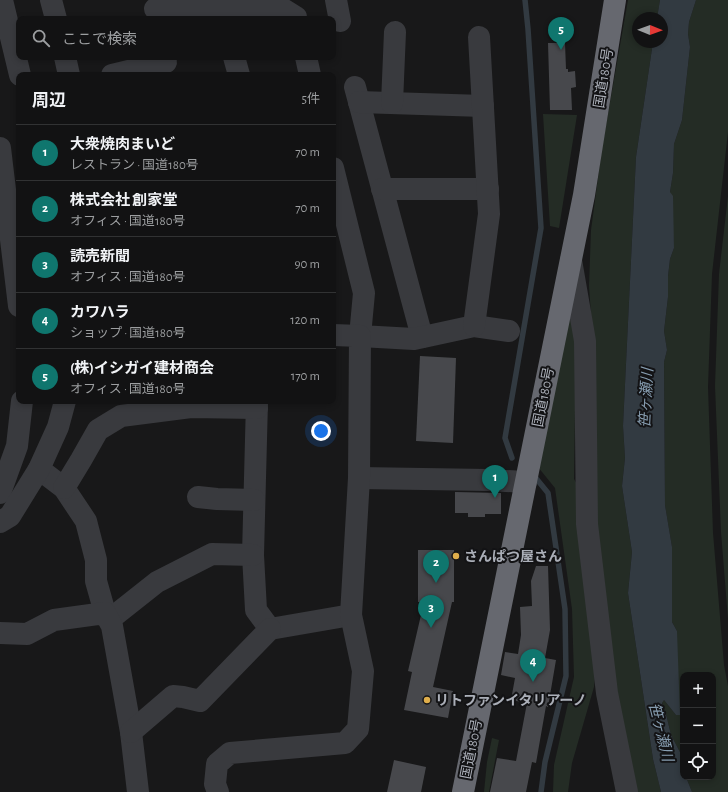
<!DOCTYPE html>
<html lang="ja">
<meta charset="utf-8">
<style>
:root{--surface:#121213;--page:#1f2021;--text:#f1f3f6;--muted:#9c9ea0;--line:#313233;--accent:#0f766e}
body{margin:0;font-family:"Alegreya Sans","Noto Sans JP",sans-serif;background:var(--page);color:var(--text)}
.controls{position:absolute;right:12px;bottom:12px;display:grid;overflow:hidden;border-radius:8px;box-shadow:0 2px 6px #0003}
.controls button{width:36px;height:36px;display:grid;place-items:center;padding:0;border:0;border-bottom:1px solid var(--line);background:var(--surface);color:var(--text);font:20px sans-serif}
.compass{position:absolute;left:632px;top:12px;width:36px;height:36px;border-radius:50%;background:var(--surface);box-shadow:0 2px 6px #0003;rotate:91deg}
.you{position:absolute;left:321px;top:431px;width:14px;height:14px;margin:-10px;border:3px solid #fff;border-radius:50%;background:#1a73e8;box-shadow:0 0 0 6px #1a73e833}
.badge{display:grid;place-items:center;width:26px;height:26px;border-radius:50%;background:var(--accent);color:#fff;font-size:13px;font-weight:700}
.pin{position:absolute;translate:-50% -33px;filter:drop-shadow(0 1px 2px #0008)}
.pin::after{content:'';position:absolute;top:21px;width:14px;height:12px;background:inherit;clip-path:polygon(0 0,100% 0,50% 100%)}
.list{margin:0;padding:0;list-style:none}
h2{display:flex;justify-content:space-between;align-items:center;height:52px;margin:0;padding:0 16px;font-size:17px}
h2 small{font-size:13px;font-weight:400;color:var(--muted)}
.list li{display:grid;grid-template-columns:26px 1fr auto;gap:12px;align-items:center;box-sizing:border-box;height:56px;padding:0 16px;border-top:1px solid var(--line)}
.list b{display:block;font-size:15px;white-space:nowrap}
.list p{margin:0;font-size:13px;white-space:nowrap;color:var(--muted)}
.list em{font-size:13px;font-style:normal;color:var(--muted)}
.icon{flex:none;width:22px;height:22px;fill:none;stroke:currentColor;stroke-width:2;stroke-linecap:round;stroke-linejoin:round}
.map{position:relative;flex:none;width:728px;height:792px;overflow:hidden}
.search{position:absolute;background:var(--surface);box-shadow:0 2px 6px #0003;left:16px;top:16px;width:320px;height:44px;display:flex;align-items:center;gap:10px;box-sizing:border-box;padding:0 14px;border-radius:8px;color:var(--muted);font-size:15px}
.panel{position:absolute;background:var(--surface);box-shadow:0 2px 6px #0003;left:16px;top:72px;width:320px;height:332px;border-radius:8px}
.map>svg:first-child{display:block}
.green{fill:#242c25}
.water{fill:#323a41}
.lines{fill:none;stroke-linecap:round;stroke-linejoin:round}
.stream{stroke:#323a41;stroke-width:5.5}
.building{fill:#47484c}
.minor{stroke:#393a3e;stroke-width:22}
.highway{stroke:#66686f;stroke-width:22}
.poi-dot{fill:#dfae4b;stroke:#131315;stroke-width:1.5}
.labels{text-anchor:middle;stroke-width:4;stroke-linejoin:round;paint-order:stroke}
.street-label{font-size:14px;fill:#abafb8;stroke:#131315}
.poi-label{font-size:14px;font-weight:bold;fill:#abafb8;stroke:#131315;text-anchor:start}
.water-label{font-size:15px;font-style:italic;fill:#869caf;stroke:#131315}
</style>
<div class="map">
<svg width="728" height="792" viewBox="0 0 728 792">
<rect width="100%" height="100%" fill="#181819"/>
<g class="green">
<polygon points="628,0 660,0 657,18 638,18 638,42 653,42 636,157 623,426 625,458 622,486 632,552 628,593 653,759 661,792 637,792 618,705 596,524 593,344 589,286 591,230 602,148"/>
<polygon points="696,0 728,0 728,132 712,274 708,387 713,533 724,665 728,686 728,792 692,792 686,777 713,777 713,675 683,675 683,769 680,752 671,735 667,718 662,702 664,700 676,715 677,631 672,622 672,547 665,505 664,362 667,350 664,331 668,297 668,276 670,259 674,248 670,192 673,173 674,144 682,120 690,47 688,34 689,22"/>
<polygon points="543,114 577,115 559,228 550,226"/>
<polygon points="728,196 728,619 721,532 715,386 719,274"/>
<polygon points="569,307 576,342 574,479 579,488 597,656 594,687 572,763 568,792 553,792 554,765 574,677 572,609 555,488 538,467"/>
<polygon points="492,738 499,740 489,792 484,792 487,762"/>
</g>
<polygon class="water" points="660,0 696,0 689,22 688,34 690,47 682,120 674,144 673,173 670,192 673,196 674,248 670,259 668,276 668,297 664,331 667,350 664,362 665,505 672,547 672,622 677,631 680,715 676,715 664,700 662,703 667,718 671,735 680,752 683,769 683,777 686,777 692,792 661,792 653,759 628,593 632,552 622,486 625,458 623,426 636,157 653,42 662,42 662,18 657,18"/>
<g class="lines">
<g class="stream">
<polyline points="512,458 505,438 541,228 528,29 525,0"/>
<polyline points="535,477 548,493 565,609 566,676 545,762 541,792"/>
</g>
</g>
<g class="building">
<polygon points="548,43 565,43 566,69 568,69 568,72 575,71 576,87 571,88 572,110 550,110"/>
<polygon points="420,356 456,358 453,443 416,441"/>
<polygon points="455,492 501,493 501,514 485,514 485,517 468,517 468,513 455,513"/>
<polygon points="418,550 454,550 454,602 452,602 433,687 453,691 448,718 404,710 412,672 408,671 424,602 418,602"/>
<polygon points="536,566 548,566 550,630 545,658 556,660 548,707 546,706 536,763 532,762 526,792 490,792 497,758 516,761 527,703 511,700 515,678 501,675 505,652 518,654 521,635 520,607 532,606 531,581"/>
<polygon points="394,760 426,767 421,792 387,792"/>
</g>
<g class="lines">
<g class="minor">
<polyline points="2,0 20,75"/>
<polyline points="51,0 56,19"/>
<polyline points="336,0 340,21"/>
<polyline points="155,9 223,10 283,9 296,17 296,19"/>
<polyline points="65,57 69,75"/>
<polyline points="234,57 239,75"/>
<polyline points="306,57 310,75"/>
<polyline points="112,75 166,62"/>
<polyline points="355,87 422,337"/>
<polyline points="359,102 483,106"/>
<polyline points="392,103 395,32"/>
<polyline points="0,148 19,306"/>
<polyline points="333,168 364,293 360,336 414,339 474,326 509,331"/>
<polyline points="382,189 488,189"/>
<polyline points="571,260 585,341 587,524 607,693 627,792"/>
<polyline points="474,326 489,214 479,37"/>
<polyline points="257,401 253,555 256,610 270,629 351,615"/>
<polyline points="39,469 64,488 86,521 96,560 96,581 105,613"/>
<polyline points="359,478 488,480 526,482"/>
<polyline points="64,488 81,460 98,430 121,416 191,407 257,408"/>
<polyline points="0,493 17,446 22,401"/>
<polyline points="198,497 217,499 254,500"/>
<polyline points="0,522 10,516 39,469 58,427 65,401"/>
<polyline points="109,620 157,582 212,554 253,555"/>
<polyline points="0,633 27,634 54,620 105,613 112,626 131,732 138,792"/>
<polyline points="131,732 173,696 183,697 200,701 270,629"/>
<polyline points="218,792 215,784 217,764 230,753 345,743 358,729 363,671 351,615 359,478 360,336 333,335"/>
</g>
<polyline class="highway" points="463,792 584,195 615,0"/>
</g>
<g class="poi-dot">
<circle cx="456" cy="556" r="4"/>
<circle cx="427" cy="700" r="4"/>
</g>
<g class="labels">
<g class="street-label">
<text transform="translate(603 78) rotate(-81)" y="5">国道180号</text>
<text transform="translate(543 397) rotate(-79)" y="5">国道180号</text>
<text transform="translate(471 749) rotate(-79)" y="5">国道180号</text>
</g>
<g class="poi-label">
<text x="464" y="561">さんぱつ屋さん</text>
<text x="435" y="705">リトファンイタリアーノ</text>
</g>
<g class="water-label">
<text transform="translate(646 398) rotate(-87)" y="5">笹ヶ瀬川</text>
<text transform="translate(661 732) rotate(76)" y="5">笹ヶ瀬川</text>
</g>
</g>
</svg>
<div class="controls">
<button>+</button>
<button>−</button>
<button><svg class="icon" aria-label="locate" viewBox="0 0 24 24"><circle cx="12" cy="12" r="6"/><path d="M12 2v4M12 18v4M2 12h4M18 12h4"/></svg></button>
</div>
<svg class="compass" viewBox="-18 -18 36 36"><path d="M0-13l5 13h-10z" fill="#e53935"/><path d="M0 13l5-13h-10z" fill="#9c9ea0"/></svg>
<div class="you"></div>
<div class="pin badge" style="left:495px;top:498px">1</div>
<div class="pin badge" style="left:436px;top:583px">2</div>
<div class="pin badge" style="left:431px;top:628px">3</div>
<div class="pin badge" style="left:533px;top:682px">4</div>
<div class="pin badge" style="left:561px;top:50px">5</div>
<div class="search"><svg class="icon" aria-label="search" viewBox="0 0 24 24"><circle cx="10" cy="10" r="6"/><path d="M15 15l6 6"/></svg>ここで検索</div>
<section class="panel">
<h2>周辺<small>5件</small></h2>
<ul class="list">
<li><span class="badge">1</span><div><b>大衆焼肉まいど</b><p>レストラン · 国道180号</p></div><em>70 m</em></li>
<li><span class="badge">2</span><div><b>株式会社 創家堂</b><p>オフィス · 国道180号</p></div><em>70 m</em></li>
<li><span class="badge">3</span><div><b>読売新聞</b><p>オフィス · 国道180号</p></div><em>90 m</em></li>
<li><span class="badge">4</span><div><b>カワハラ</b><p>ショップ · 国道180号</p></div><em>120 m</em></li>
<li><span class="badge">5</span><div><b>(株)イシガイ建材商会</b><p>オフィス · 国道180号</p></div><em>170 m</em></li>
</ul>
</section>
</div>
